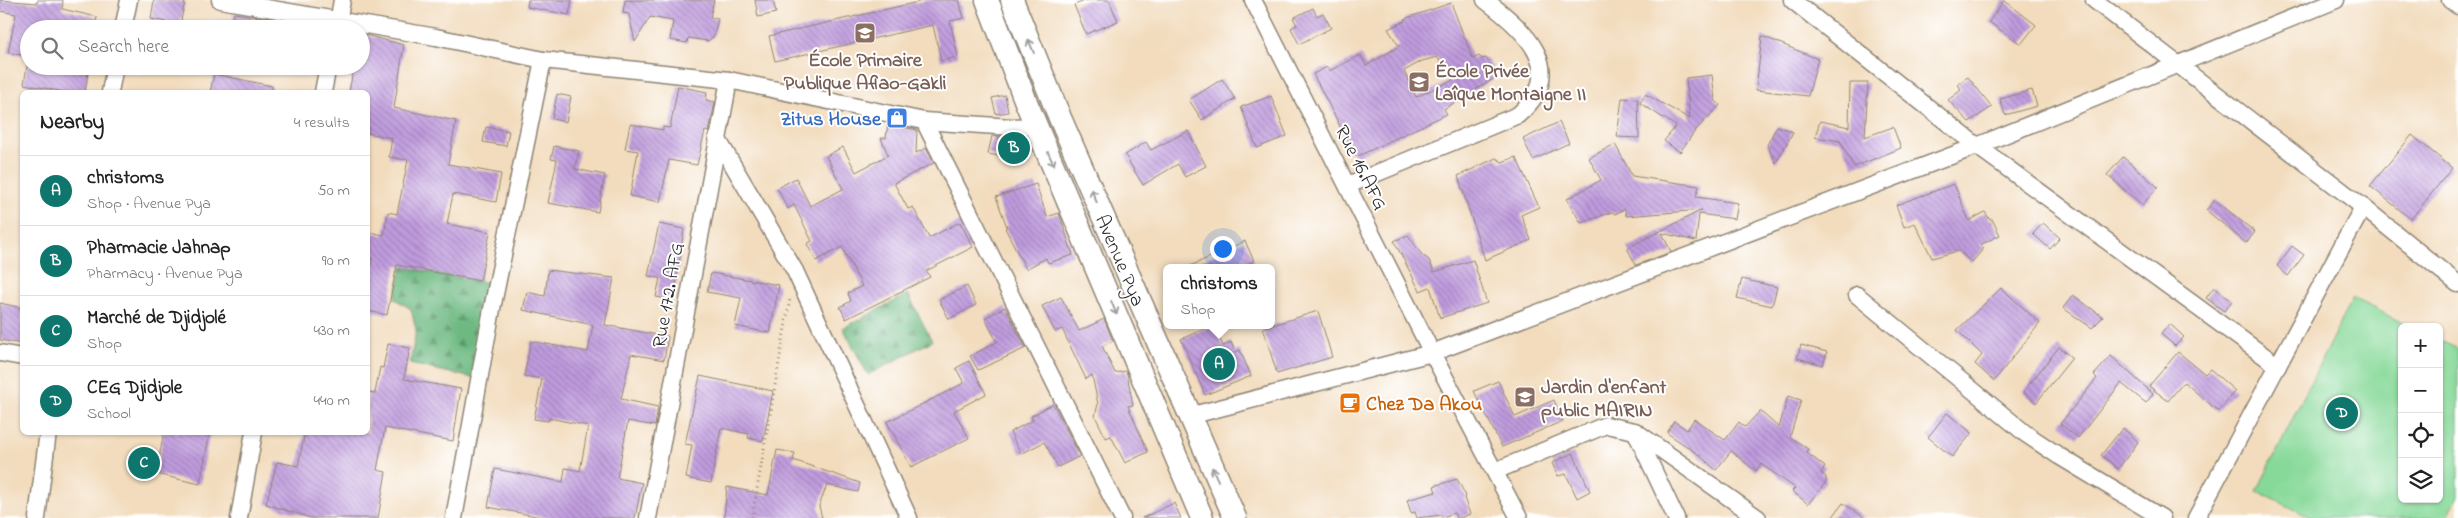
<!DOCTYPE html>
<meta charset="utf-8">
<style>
:root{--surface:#fff;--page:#f2f2f2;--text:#222;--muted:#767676;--line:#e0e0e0;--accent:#0f766e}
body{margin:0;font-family:"Indie Flower",sans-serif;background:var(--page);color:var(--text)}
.controls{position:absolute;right:15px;bottom:15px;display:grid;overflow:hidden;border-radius:8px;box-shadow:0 1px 4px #0004}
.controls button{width:45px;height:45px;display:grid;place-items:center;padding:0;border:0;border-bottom:1px solid var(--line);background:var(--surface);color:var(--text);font:25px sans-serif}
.you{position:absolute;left:1222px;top:248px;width:18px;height:18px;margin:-12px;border:4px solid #fff;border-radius:50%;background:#1a73e8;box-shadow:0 0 0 8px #1a73e833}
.badge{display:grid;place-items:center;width:32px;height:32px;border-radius:50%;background:var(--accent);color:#fff;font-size:16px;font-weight:700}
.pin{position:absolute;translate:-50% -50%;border:2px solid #fff;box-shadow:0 1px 5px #0006}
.popup{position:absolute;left:1163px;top:264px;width:112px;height:65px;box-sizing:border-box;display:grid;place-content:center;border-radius:8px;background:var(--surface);filter:drop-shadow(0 1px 4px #0005);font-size:16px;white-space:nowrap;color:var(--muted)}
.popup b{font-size:19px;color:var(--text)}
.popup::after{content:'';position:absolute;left:50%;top:100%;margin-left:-10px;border:10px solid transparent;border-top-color:var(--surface)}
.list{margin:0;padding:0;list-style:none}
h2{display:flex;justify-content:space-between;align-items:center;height:65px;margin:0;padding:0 20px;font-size:21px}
h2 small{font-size:16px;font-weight:400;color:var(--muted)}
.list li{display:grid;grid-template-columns:32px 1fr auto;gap:15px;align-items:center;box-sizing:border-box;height:70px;padding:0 20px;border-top:1px solid var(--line)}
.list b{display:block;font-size:19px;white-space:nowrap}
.list p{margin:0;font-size:16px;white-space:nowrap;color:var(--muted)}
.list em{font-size:16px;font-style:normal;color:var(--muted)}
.icon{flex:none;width:28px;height:28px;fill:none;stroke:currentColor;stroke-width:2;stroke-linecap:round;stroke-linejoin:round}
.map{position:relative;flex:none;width:2458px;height:518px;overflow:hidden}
.search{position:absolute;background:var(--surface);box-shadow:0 1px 4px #0004;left:20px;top:20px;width:350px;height:55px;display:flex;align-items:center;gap:12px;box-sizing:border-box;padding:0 18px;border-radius:28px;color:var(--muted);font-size:19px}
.panel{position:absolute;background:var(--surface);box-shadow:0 1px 4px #0004;left:20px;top:90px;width:350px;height:345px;border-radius:8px}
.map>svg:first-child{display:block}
.grass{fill:#87d999;stroke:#598262}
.forest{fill:url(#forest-firs);stroke:#4c7256}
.building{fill:url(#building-back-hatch);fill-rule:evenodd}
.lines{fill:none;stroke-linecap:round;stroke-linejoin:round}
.street-casing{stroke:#8e8474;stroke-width:19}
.secondary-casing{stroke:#8e8474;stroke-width:25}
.path{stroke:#8e8474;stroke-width:3;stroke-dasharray:1 4;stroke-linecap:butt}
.street{stroke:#fff;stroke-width:16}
.secondary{stroke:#fff;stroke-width:22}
.oneway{stroke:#a0a0a0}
.labels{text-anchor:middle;stroke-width:4;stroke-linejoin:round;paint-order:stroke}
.education-label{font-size:20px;font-weight:bold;fill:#785e54;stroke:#fff;text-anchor:start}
.shop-label{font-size:20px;font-weight:bold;fill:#366cbe;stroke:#fff;text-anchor:end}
.street-label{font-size:20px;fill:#2b2b2b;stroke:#fff}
.food-label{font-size:20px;font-weight:bold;fill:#c56008;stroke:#fff;text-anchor:start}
</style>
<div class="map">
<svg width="2458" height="518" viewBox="0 0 2458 518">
<defs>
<pattern id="forest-firs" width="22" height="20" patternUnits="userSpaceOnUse" patternTransform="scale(1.25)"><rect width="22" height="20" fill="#6db981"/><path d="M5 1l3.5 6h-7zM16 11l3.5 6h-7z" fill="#5a976a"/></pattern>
<pattern id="building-back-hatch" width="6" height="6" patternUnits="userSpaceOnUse" patternTransform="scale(1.25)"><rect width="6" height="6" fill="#c09bde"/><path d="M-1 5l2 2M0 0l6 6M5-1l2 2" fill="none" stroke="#9c7fb4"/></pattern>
</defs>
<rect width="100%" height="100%" fill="#fff"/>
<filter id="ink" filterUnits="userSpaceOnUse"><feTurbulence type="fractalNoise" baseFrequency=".02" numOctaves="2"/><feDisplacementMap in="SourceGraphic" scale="10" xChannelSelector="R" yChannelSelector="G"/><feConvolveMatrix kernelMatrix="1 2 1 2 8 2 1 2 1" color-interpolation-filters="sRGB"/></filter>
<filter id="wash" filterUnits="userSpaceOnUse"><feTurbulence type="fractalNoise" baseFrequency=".0096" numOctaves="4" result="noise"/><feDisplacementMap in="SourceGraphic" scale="20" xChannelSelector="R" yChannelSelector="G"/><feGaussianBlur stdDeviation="1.12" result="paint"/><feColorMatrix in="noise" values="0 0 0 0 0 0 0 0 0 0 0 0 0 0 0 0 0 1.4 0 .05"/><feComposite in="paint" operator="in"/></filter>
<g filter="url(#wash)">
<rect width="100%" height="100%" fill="#f2dcbd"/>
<polygon class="grass" points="2352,298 2413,327 2402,327 2402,499 2439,499 2439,340 2458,349 2458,496 2447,518 2312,518 2257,491"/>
<g class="forest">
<polygon points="402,267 494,284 473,378 410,364 416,330 411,309 395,299"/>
<polygon points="908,294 932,341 868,375 843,328"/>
</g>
<g id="blocks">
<g class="building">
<polygon points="0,0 37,3 38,0 63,0 62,9 97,17 95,29 29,29 29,56 8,53 16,14 0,11"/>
<polygon points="154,0 185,2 179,29 164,29 166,22 151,19"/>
<polygon points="528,0 572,0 569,15 527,7"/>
<polygon points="625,0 714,0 710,17 718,18 714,36 708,41 688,38 687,43 670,40 673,21 650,17 635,42 629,14 623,13"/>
<polygon points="755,0 773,0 776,13 758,17"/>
<polygon points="927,0 959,0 964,18 950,21 958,57 941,61 933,25 775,61 769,36"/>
<polygon points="1088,0 1109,0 1118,21 1086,34 1074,5"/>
<polygon points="2004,0 2036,25 2021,44 1989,22"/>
<path d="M1451,3L1473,59L1479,56L1482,59L1486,58L1498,76L1444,109L1447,114L1356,157L1313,74L1327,67L1329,71L1361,55L1366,66L1399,46L1388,29L1405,21L1404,19ZM1437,57L1453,80L1416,97L1404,71L1422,61Z"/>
<polygon points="1313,8 1317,16 1323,13 1331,28 1299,44 1291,28 1297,25 1293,18"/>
<polygon points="234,13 291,22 291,29 231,29"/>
<polygon points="361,34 404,45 394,108 456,121 448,164 501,174 496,202 453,194 447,224 490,232 480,281 397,265 387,315 368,311 368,281 372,258 368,257 368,240 369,232 384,235 388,212 397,214 408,160 389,157 392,138 368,133 368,92 349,92 354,66 361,66"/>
<polygon points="1762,36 1818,59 1808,96 1756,90"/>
<polygon points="27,66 89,66 85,92 64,92 24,84"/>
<polygon points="214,74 272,86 272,92 210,92"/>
<polygon points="1712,75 1715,100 1720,105 1695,131 1680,152 1664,141 1676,126 1640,103 1645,94 1690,119 1686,78"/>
<polygon points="1968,77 1992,107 1969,122 1948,100 1961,90 1958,84"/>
<polygon points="1222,79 1235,99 1202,120 1189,100"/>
<polygon points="1850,83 1868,83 1865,137 1893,127 1901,148 1854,167 1840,141 1815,137 1820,121 1849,127"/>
<polygon points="678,86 707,92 706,100 715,102 709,132 705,131 697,165 669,160 660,202 630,196 638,151 625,149 630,124 663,130 663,127 670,128"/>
<polygon points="2032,90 2037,106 2005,115 2000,99"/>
<polygon points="557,94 571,97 566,122 552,119"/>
<polygon points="1005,95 1008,112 996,114 992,98"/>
<polygon points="1271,96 1287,136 1257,148 1241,107"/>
<polygon points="1622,98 1638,99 1639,138 1617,137"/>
<polygon points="1559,122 1569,143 1533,160 1523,139"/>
<polygon points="888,124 917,130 916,153 926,148 934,163 894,183 908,209 913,207 929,238 960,222 973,247 926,271 930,277 846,319 840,307 851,301 848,293 862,286 842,247 816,261 807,244 812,241 794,205 788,209 777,188 796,178 810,206 843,189 826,156 843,147 856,172 888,155 881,138 886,138"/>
<polygon points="1777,126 1793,132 1776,163 1767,145"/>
<polygon points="486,127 509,131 506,146 483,142"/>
<polygon points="1188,131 1206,166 1185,177 1178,164 1143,185 1125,155 1146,142 1151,150"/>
<polygon points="2412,135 2452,168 2411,219 2370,186"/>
<polygon points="992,136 1024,140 1029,144 1027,161 988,154"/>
<polygon points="1615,144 1632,176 1699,186 1696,197 1738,203 1735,219 1699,214 1696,241 1662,233 1671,252 1636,265 1627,248 1702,210 1626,216 1625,209 1615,214 1612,212 1581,223 1567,199 1601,180 1589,158"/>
<polygon points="554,146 579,151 575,169 605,175 598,212 548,203 557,160 551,159"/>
<polygon points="1516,157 1539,207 1521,215 1531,240 1485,260 1458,176 1496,158 1502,162"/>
<polygon points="2123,157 2158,187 2142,205 2107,175"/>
<polygon points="1036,184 1047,217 1059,213 1073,255 1048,263 1046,258 1026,269 1005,228 1007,227 996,197"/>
<polygon points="1954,184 1969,221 1985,212 1990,220 1992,219 2000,235 1980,245 1984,248 1972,262 1958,251 1932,258 1915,223 1904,227 1896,205"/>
<polygon points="2215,200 2255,232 2246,243 2206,210"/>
<polygon points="2043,223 2060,238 2050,249 2033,234"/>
<polygon points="659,224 684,229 674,300 656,297 660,278 648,276"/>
<polygon points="1408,235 1422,255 1429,260 1434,272 1473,260 1487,303 1440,318 1430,287 1420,291 1394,241"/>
<polygon points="1245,241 1254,261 1239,268 1186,268"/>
<polygon points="2292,246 2304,255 2288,276 2277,266"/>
<polygon points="548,270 614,278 605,325 668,337 664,360 631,354 621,399 658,407 655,426 628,421 617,478 642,483 635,518 547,518 488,507 495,469 563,482 565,468 580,471 588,426 549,418 548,421 534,419 542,379 524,376 531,341 588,352 593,325 523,310 527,292 545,296"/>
<polygon points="711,273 779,285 770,333 735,326 741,298 707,292"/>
<polygon points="1742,279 1777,287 1772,306 1737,298"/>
<polygon points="967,286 976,305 949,319 939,300"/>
<polygon points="2214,287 2232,301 2224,311 2206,298"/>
<polygon points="2001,288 2040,323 1994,381 1975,364 1982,355 1957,330"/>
<polygon points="2073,295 2103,317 2092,328 2063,308"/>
<polygon points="1061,297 1079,331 1104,319 1113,341 1102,346 1115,373 1126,371 1127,374 1133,405 1128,406 1148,452 1125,463 1111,436 1106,438 1095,416 1098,404 1092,375 1086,379 1062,329 1055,332 1042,306"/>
<polygon points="0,303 22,308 22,344 0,340"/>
<polygon points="1005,307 1026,348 978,370 970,356 997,342 985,318"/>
<polygon points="1318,311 1332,357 1277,374 1263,328"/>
<polygon points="2170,324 2184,337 2175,346 2161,334"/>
<polygon points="1214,325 1223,346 1231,342 1235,352 1240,350 1251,376 1205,395 1181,339"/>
<polygon points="388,344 410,348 404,379 461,389 453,441 385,428 377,470 386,472 378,518 311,518 266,504 277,462 298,466 305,432 368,432 368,392 375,393 380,367 383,368"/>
<polygon points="1801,345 1827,352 1823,365 1797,358"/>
<polygon points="2059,347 2072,358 2036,403 2023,392"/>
<polygon points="2178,352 2205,374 2210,369 2235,391 2218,411 2184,382 2168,401 2149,386"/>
<polygon points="2111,356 2153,394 2146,403 2121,383 2078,438 2060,424 2097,378 2094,375"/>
<polygon points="969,361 986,394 954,411 969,438 911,467 887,422 964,383 956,368"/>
<polygon points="700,376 773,391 763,441 748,438 749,434 721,428 711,483 686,478 692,445 685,444"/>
<polygon points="1498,381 1515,417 1554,400 1563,421 1502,447 1474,391"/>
<polygon points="1788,396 1801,400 1790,437 1808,449 1806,452 1825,467 1821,473 1826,477 1826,482 1808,504 1792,491 1795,488 1761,464 1756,471 1731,451 1716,470 1698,454 1667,433 1674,421 1687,430 1694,419 1725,440 1739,422 1745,427 1760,411 1779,428"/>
<polygon points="1053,404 1080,456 1058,467 1044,442 1021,454 1010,432 1033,420 1031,416"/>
<polygon points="1947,413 1972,433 1952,457 1928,437"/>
<polygon points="2123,428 2138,442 2118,469 2101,455"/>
<polygon points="164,432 210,432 200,484 156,474"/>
<polygon points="777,450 795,453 793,460 860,483 858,492 827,485 819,506 822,518 724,518 727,487 768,495"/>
<polygon points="1573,453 1590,491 1577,498 1566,474 1558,476 1552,463"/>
<polygon points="1457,479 1466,496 1464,498 1470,514 1460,518 1456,518 1454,513 1442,517 1441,515 1417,518 1415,512 1411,513 1407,500 1436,492 1434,486"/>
<polygon points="1174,503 1181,518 1142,518"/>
<polygon points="1843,503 1865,518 1832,518"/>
</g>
</g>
</g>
<g filter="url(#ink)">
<use href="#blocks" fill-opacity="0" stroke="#8e8474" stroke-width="1"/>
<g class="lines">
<g class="street-casing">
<g id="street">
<polyline points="220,0 436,37 543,60 729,80 924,121 1011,127 1036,126"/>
<polyline points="1253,0 1432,353 1519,518"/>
<polyline points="1792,0 1977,146 2278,366"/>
<polyline points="2094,0 2363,207 2458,284"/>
<polyline points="2450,0 2458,6"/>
<polyline points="123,29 129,0"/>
<polyline points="337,29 342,0"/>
<polyline points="110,92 115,66"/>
<polyline points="323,92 328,66"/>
<polyline points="924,121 1122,518"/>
<polyline points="717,138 795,271 909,518"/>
<path d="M1348,185L1518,115C1570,70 1525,30 1485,0"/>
<polyline points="1857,295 2026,434 2059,456 2162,518"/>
<polyline points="0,353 22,357"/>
<polyline points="1189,416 1432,353 1977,146 2336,0"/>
<polyline points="1636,433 1676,518"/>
<polyline points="1495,471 1606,425 1635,431 1758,518"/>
<polyline points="37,518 48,432"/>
<polyline points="239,518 254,432"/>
<polyline points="454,518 492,309 543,60"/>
<polyline points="648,518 729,80"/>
<polyline points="2196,518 2363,207"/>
</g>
</g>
<g class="secondary-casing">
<g id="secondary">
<polyline points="987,0 1026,102 1202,518"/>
<polyline points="1012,0 1060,118 1235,518"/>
</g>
</g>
<polyline class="path" points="752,518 790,299"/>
<use href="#street" class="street"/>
<use href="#secondary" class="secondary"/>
</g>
<defs><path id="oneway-shaft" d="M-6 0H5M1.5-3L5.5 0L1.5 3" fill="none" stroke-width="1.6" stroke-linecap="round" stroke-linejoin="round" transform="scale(1.25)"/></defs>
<g class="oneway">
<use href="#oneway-shaft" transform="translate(1031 46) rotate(-112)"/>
<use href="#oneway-shaft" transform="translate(1051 159) rotate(66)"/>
<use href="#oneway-shaft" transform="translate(1094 196) rotate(-113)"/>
<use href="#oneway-shaft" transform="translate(1114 308) rotate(68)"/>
<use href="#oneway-shaft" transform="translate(1215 474) rotate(-114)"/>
</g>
</g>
<defs>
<g id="school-square" transform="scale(1.125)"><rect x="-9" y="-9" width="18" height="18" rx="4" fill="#8d6e63" stroke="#fff"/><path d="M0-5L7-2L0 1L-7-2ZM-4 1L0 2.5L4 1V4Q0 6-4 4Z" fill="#fff"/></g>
<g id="shop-square" transform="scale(1.125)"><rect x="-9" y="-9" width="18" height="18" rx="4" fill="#3f7fe0" stroke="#fff"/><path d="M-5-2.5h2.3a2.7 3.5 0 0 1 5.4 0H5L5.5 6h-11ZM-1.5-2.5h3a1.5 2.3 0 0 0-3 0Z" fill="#fff"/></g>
<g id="cafe-square" transform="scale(1.125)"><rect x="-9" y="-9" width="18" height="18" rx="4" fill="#e8710a" stroke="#fff"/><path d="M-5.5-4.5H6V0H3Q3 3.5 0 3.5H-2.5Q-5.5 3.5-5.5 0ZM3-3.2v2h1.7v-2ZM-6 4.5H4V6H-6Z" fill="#fff"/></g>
</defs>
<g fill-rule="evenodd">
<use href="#school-square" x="865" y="33"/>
<use href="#school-square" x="1419" y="82"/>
<use href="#shop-square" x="897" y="118"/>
<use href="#school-square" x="1525" y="397"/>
<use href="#cafe-square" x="1350" y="403"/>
</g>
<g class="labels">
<g class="education-label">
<text x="865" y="66" text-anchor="middle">École Primaire<tspan x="865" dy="23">Publique Aflao-Gakli</tspan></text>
<text x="1435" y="77">École Privée<tspan x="1435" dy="23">Laîque Montaigne II</tspan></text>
<text x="1541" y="393">Jardin d'enfant<tspan x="1541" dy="23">public MAIRIN</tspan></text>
</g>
<g class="shop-label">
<text x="881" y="125">Zitus House</text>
</g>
<g class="street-label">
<text transform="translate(1362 167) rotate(63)" y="7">Rue 16.AFG</text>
<text transform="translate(1121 260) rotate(67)" y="7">Avenue Pya</text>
<text transform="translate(667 295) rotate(-80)" y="7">Rue 172. AFG</text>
</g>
<g class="food-label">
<text x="1366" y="410">Chez Da Akou</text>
</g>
</g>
</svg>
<div class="controls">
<button>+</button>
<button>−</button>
<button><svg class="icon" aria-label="locate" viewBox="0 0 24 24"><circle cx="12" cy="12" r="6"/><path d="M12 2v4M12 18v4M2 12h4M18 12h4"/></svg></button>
<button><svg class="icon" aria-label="layers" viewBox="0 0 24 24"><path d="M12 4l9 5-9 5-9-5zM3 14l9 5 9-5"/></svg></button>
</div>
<div class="you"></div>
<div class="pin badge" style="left:1219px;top:364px">A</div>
<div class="popup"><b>christoms</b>Shop</div>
<div class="pin badge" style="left:1014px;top:148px">B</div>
<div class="pin badge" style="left:144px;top:463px">C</div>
<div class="pin badge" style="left:2342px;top:413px">D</div>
<div class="search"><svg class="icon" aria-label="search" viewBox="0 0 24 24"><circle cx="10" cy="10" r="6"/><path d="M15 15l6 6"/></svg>Search here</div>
<section class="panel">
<h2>Nearby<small>4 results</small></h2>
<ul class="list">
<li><span class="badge">A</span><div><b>christoms</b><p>Shop · Avenue Pya</p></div><em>50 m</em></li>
<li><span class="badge">B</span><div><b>Pharmacie Jahnap</b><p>Pharmacy · Avenue Pya</p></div><em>90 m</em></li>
<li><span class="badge">C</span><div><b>Marché de Djidjolé</b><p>Shop</p></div><em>430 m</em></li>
<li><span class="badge">D</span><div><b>CEG Djidjole</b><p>School</p></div><em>440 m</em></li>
</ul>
</section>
</div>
